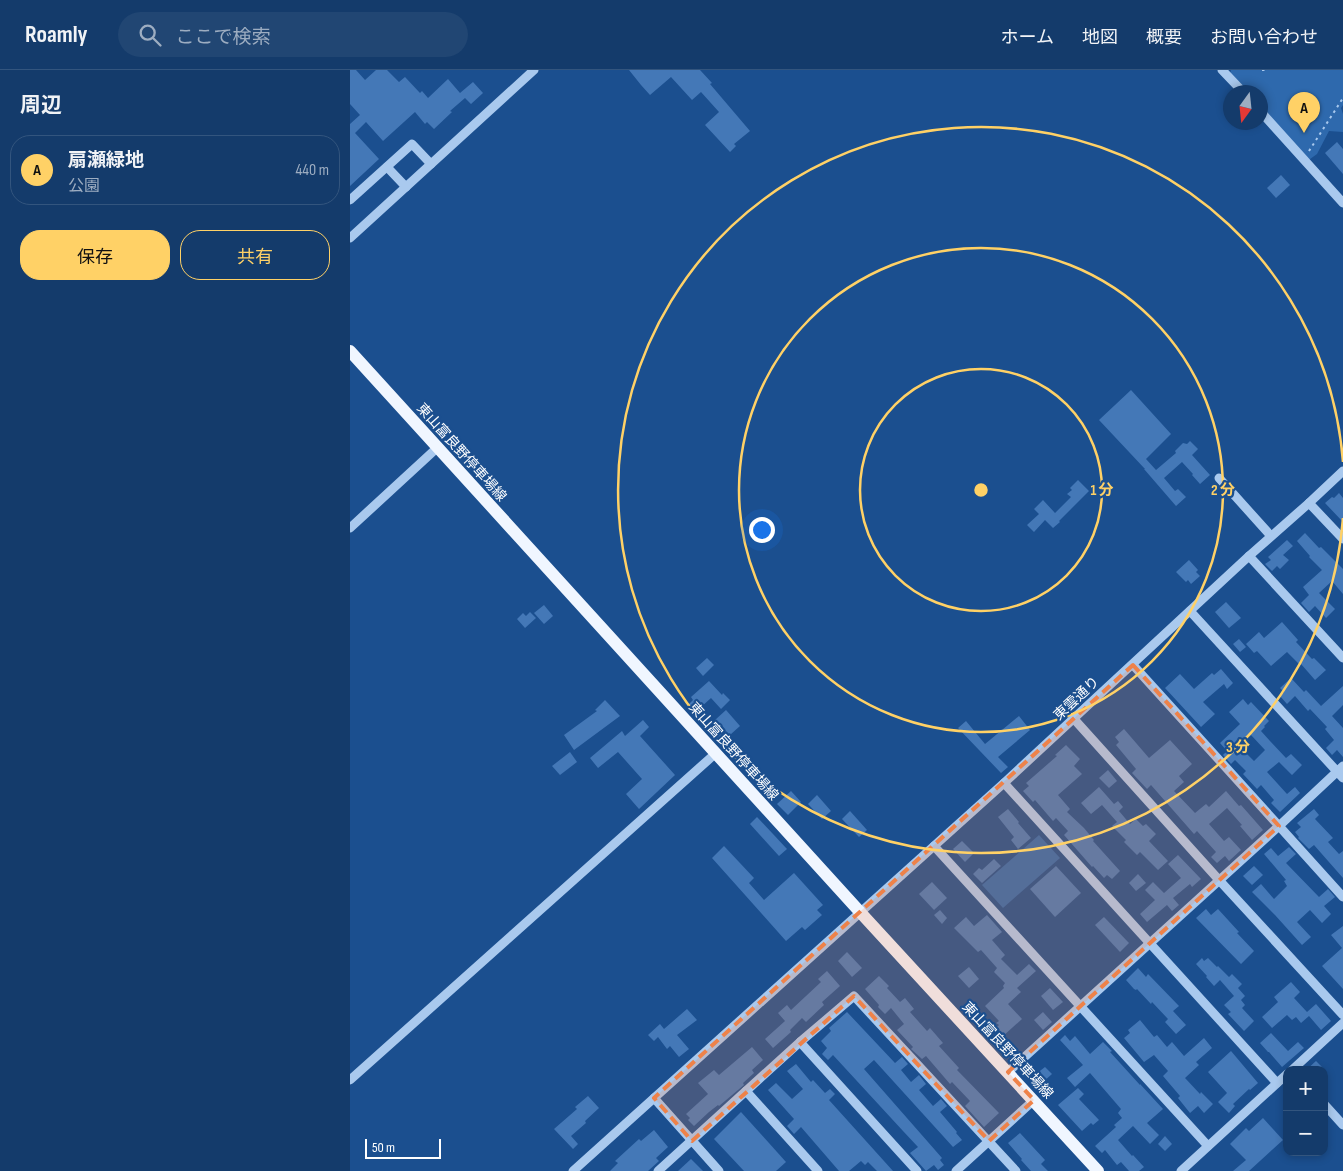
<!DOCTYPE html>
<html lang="ja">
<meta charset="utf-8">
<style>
:root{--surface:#143b6b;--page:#214673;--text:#f1f3f6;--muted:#9dadc1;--line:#33557e;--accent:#ffd166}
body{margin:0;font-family:"Sofia Sans Condensed","Noto Sans JP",sans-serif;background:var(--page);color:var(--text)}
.controls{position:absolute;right:15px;bottom:15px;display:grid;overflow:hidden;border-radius:10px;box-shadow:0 2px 8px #0003}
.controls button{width:45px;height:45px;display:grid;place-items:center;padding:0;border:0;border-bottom:1px solid var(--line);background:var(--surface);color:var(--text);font:25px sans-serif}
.compass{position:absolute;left:873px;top:15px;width:45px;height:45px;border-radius:50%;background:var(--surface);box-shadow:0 2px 8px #0003;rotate:195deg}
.scale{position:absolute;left:15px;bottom:12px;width:76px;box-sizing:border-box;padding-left:5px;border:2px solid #fff;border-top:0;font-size:14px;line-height:18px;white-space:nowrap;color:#fff;-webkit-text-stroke:4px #1b4f8f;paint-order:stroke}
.you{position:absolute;left:411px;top:459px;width:18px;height:18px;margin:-12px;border:4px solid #fff;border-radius:50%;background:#1a73e8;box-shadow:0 0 0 8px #1a73e833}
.badge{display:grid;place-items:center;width:32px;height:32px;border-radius:50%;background:var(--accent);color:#111;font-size:16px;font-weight:700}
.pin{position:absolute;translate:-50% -41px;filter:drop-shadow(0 1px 2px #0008)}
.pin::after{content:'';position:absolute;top:26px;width:18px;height:15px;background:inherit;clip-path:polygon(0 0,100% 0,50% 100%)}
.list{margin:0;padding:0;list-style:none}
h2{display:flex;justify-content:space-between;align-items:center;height:65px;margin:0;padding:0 20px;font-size:21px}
h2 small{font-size:16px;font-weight:400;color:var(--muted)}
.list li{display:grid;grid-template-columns:32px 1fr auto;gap:15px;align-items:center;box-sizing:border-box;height:70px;margin:0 10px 10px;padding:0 10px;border:1px solid var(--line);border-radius:20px}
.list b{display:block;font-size:19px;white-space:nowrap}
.list p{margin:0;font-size:16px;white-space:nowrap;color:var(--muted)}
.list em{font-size:16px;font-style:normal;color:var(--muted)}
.actions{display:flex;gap:10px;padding:15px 20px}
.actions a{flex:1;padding:11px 0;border:1px solid var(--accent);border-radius:20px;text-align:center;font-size:18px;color:var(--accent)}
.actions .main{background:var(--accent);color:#111}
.icon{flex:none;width:28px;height:28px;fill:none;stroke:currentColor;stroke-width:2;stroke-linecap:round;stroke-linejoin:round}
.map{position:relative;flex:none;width:993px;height:1101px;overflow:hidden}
header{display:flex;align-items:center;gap:30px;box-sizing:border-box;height:70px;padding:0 25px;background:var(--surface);border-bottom:1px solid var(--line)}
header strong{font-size:24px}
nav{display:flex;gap:28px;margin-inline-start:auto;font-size:18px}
.search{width:350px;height:45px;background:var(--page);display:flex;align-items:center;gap:12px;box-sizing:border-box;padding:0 18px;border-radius:28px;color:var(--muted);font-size:19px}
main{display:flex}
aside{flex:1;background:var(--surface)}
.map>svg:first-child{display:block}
.green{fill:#2e69ad}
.building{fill:#4478b7;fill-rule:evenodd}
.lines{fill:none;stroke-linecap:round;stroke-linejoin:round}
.path{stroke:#a9c9ee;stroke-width:2;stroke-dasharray:2.5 4;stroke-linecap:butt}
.minor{stroke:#a9c9ee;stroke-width:9}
.major{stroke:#f0f6ff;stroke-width:12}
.marked{fill:#ee8249;fill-opacity:0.2;stroke:#ee8249;stroke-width:4;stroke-dasharray:10 6;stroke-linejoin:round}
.ring{fill:none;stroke:#ffd166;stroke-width:2.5}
.labels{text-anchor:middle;stroke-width:4.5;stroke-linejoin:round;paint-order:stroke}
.street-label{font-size:14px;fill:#fff;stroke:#1b4f8f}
.centre{fill:#ffd166;stroke:#1b4f8f;stroke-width:2.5}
.ring-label{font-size:15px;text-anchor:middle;font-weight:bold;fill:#ffd166;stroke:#1b4f8f;stroke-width:4.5;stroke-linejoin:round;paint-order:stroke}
</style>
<header>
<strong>Roamly</strong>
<div class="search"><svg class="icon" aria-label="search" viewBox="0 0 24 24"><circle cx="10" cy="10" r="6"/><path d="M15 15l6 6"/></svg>ここで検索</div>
<nav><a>ホーム</a><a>地図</a><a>概要</a><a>お問い合わせ</a></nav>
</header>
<main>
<aside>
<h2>周辺<small></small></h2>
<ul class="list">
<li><span class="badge">A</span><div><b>扇瀬緑地</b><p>公園</p></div><em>440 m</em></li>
</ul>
<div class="actions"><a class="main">保存</a><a>共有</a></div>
</aside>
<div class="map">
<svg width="993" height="1101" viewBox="0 0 993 1101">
<rect width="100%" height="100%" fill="#1b4f8f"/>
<g class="green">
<polygon points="881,0 993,0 993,35 991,38 993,44 993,62 979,61 967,84 956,92 911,42 911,22 893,22 879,7"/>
<polygon points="689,765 710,788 653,838 632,815"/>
</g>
<g class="building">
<polygon points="0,0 6,0 15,10 26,0 37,0 49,12 55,7 70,23 72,21 78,28 98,9 110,23 123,12 133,23 121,34 115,28 100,41 102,42 84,59 77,52 75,54 65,42 33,71 16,52 5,63 29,89 0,116 0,54 10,45 0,34"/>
<polygon points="279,0 350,0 362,13 360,14 400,61 384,74 386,76 380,82 355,55 369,42 351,22 342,30 321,7 300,25 291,15"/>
<polygon points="987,72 993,79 993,104 975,83"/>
<polygon points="931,105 940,115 926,128 917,118"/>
<polygon points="781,320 821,364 796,389 806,400 826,383 825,381 833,373 837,374 840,371 848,379 842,385 860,405 850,414 842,405 843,404 832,392 814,408 825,421 828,419 836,427 826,436 794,399 795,399 749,350"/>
<polygon points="728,410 739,421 709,451 710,452 703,458 695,450 684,462 677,455 689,444 684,439 693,430 705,443 721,427 717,424 722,420 720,418"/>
<polygon points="989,423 993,428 993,452 975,433 982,427 984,428"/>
<polygon points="955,463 969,478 971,477 993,499 993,524 982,511 969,523 985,539 976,548 965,536 959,542 951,533 959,525 953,517 972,500 959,487 960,486 947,471"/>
<polygon points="937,470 943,476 933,485 939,490 930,499 927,496 922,501 915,494 921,490 918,487"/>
<polygon points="839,490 848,500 846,502 850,506 841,514 838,510 836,512 826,502"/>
<polygon points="876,532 891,548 879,558 865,542"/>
<polygon points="194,535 203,546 194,554 184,543"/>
<polygon points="180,542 186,548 175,558 167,549 173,543 176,546"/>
<polygon points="932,552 948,570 946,572 962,589 964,588 976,600 965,610 951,594 950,595 937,582 921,596 907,581 904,583 896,574 909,562 914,568"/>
<polygon points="889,569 896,577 890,582 883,574"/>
<polygon points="357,588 364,595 353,606 346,598"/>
<polygon points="871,599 883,613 877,619 874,614 853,632 865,644 851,657 815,618 830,604 844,619 862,603 864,605"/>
<polygon points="941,608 954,622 956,620 971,636 993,616 993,635 982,646 993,658 993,687 987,680 982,685 976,678 984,670 975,659 977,657 960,639 958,641 945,626 937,634 930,626 934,622 930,618"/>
<polygon points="359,611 372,625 373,623 380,630 371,639 361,628 350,638 349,637 344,642 338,635 343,630 341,627"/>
<path d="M893,629L898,635L901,632L919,651L914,656L915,657L911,661L920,671L936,688L941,684L952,695L942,705L929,692L917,702L937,724L945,717L950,723L930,742L921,733L924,730L911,715L907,719L893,704L896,701L885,690L881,694L873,685L877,681L870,673L890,654L879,642ZM901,665L915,680L904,691L889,676Z"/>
<polygon points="255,630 270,646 224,680 214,665 247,641 245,640"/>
<polygon points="376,640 390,656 371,673 364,665 372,658 365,650"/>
<polygon points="669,646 680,660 648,687 658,697 651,703 608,658 616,651 635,674"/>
<polygon points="293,650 299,657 290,666 325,705 289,739 276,724 292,709 268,682 248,698 240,688 272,661 275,666"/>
<polygon points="774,659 799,688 820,670 842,694 829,706 834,712 824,721 845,743 856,734 859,737 876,721 889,736 891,735 913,760 902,770 890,756 892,755 877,738 859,754 874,771 879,767 891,780 879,791 875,786 867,793 861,787 866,782 847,761 844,764 801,715 797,719 782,703 786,699 766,675 769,672 765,667"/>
<polygon points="716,675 730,689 724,696 732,704 708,725 720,739 717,742 734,758 744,770 743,771 770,801 762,809 757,805 754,808 743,796 742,797 714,765 718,761 706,748 703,751 685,730 683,732 673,721 679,716 676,713 707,686 705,685"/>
<polygon points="220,682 227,692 210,705 202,696"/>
<polygon points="758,700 767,711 759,718 749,708"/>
<polygon points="749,717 764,734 768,731 773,737 769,741 780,754 786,749 793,756 796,754 806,764 799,771 818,791 808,800 790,782 787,785 774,772 776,770 762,756 767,752 752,735 741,744 731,733"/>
<polygon points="441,721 451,732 438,745 427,734"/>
<polygon points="467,725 481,741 472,749 458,734"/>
<polygon points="658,739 669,752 668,753 681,768 668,779 661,770 664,767 648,747"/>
<polygon points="964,739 969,745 965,749 983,768 978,772 989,784 993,781 993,808 964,775 959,779 948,768 949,767 945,762 951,757 947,753"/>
<polygon points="500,741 517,760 509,767 492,749"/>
<polygon points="407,747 437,779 429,786 400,754"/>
<polygon points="612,771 624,783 615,792 603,779"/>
<polygon points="374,776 404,808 399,813 414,830 444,803 473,835 467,840 472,845 455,860 452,857 436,871 362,788"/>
<polygon points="939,777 946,784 936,793 969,827 978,819 985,827 974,836 981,844 972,853 960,840 947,852 961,867 952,875 925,845 902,822 911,814 924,829 937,816 934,811 936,810 914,784 921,778 928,786"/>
<polygon points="828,785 851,809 842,817 840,814 823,828 829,835 822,841 817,835 797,852 790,844 805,830 795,820 803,812 814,823 831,808 818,794"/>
<polygon points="644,789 651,796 632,813 623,804 629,798 632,800"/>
<polygon points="706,796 731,823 705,847 680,819"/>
<polygon points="904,796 913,805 902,815 893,806"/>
<polygon points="788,804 796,813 786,821 779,813"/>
<polygon points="582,812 597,828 584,840 569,824"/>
<polygon points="856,839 861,845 868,839 889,862 887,863 904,881 891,894 846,848"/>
<polygon points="590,840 597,848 592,854 584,845"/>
<polygon points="637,845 652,862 642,870 655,885 651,889 667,905 679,894 686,901 667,918 671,922 658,934 672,949 652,967 647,961 649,959 647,957 649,955 646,953 649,951 635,936 654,918 653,916 655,913 644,902 647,898 631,880 628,882 604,858 616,847 624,856"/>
<polygon points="754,847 779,873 770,882 745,855"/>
<polygon points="993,856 993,919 972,896 992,878 981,865"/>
<polygon points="497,882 512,898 502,907 488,891"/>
<polygon points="852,888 854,891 858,888 867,897 868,896 879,907 882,904 892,914 888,918 895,926 891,930 895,935 892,938 904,951 894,961 878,944 881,942 874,935 884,926 870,910 864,916 856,907 857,906 846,894"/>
<polygon points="619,897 629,909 619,918 608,906"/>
<polygon points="788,898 796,907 798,904 829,936 823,941 836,955 826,964 815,952 818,949 802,932 801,934 787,919 786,920 784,919 776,910"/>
<polygon points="477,901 490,916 472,932 474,935 456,952 452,948 440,960 441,962 423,978 415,969 435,951 428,943 437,935 441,940 471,912 468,909"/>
<polygon points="529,906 539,916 537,918 550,932 555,928 564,939 560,942 577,961 580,958 593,973 589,976 609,998 607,1000 649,1043 634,1057 615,1036 620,1031 602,1012 600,1014 576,986 572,989 561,979 563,977 547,960 554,954 541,938 535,944 528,937 529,935 515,919"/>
<polygon points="941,912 950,922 944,928 957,942 966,934 981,951 971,960 959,946 951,953 946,947 942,950 937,945 922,958 912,947 928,932 924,927"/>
<polygon points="700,918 713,932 703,940 691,926"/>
<polygon points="337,939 347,950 327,965 339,979 329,987 320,976 317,979 308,967 304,971 298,965 310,954 314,959"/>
<polygon points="497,942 545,993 552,987 558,994 551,1000 561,1012 569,1005 576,1014 569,1020 583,1036 591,1029 597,1036 590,1042 607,1062 606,1063 612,1070 603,1077 524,990 514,999 592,1088 590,1090 594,1095 588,1100 584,1095 576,1101 560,1083 568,1077 553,1061 483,985 478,990 472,984 477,978 471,971 481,961 479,958"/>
<polygon points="693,942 702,952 693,960 684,950"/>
<polygon points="790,950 804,967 807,965 817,977 822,972 834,986 854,968 862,978 846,992 849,995 835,1008 850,1024 851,1022 863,1034 854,1043 848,1036 840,1043 828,1028 830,1026 813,1006 818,1001 804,985 794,992 774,968 780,963 778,960"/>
<polygon points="921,963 938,981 948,972 954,978 932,997 919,982 918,982 910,973"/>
<polygon points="715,965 720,971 725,966 740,984 753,972 762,981 760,982 790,1015 790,1014 813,1039 797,1053 809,1065 800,1074 783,1056 768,1070 782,1086 783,1085 794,1097 789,1101 779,1101 771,1092 767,1095 755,1080 752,1083 745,1076 766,1057 764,1055 772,1048 768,1043 771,1039 740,1003 725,1017 717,1008 733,995 710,970"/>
<polygon points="402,977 413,990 402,1000 404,1003 393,1013 394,1015 388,1020 369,1036 368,1035 359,1042 344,1056 338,1050 340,1048 336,1044 358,1024 348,1013 364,1000 369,1005"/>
<polygon points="881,981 908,1013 900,1020 899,1019 883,1034 885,1036 879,1043 868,1032 877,1023 858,1002"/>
<polygon points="966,991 975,1000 956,1000"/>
<polygon points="446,994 461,1012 463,1010 475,1023 480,1019 485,1024 479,1030 543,1101 527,1101 518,1092 515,1095 511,1091 499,1101 489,1101 451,1057 444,1064 437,1056 444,1049 418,1020 426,1013 442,1029 453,1019 437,1001"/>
<polygon points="695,997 702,1004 693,1012 686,1004"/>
<polygon points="728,1018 734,1024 729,1029 749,1050 743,1055 741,1053 732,1061 708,1035"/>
<polygon points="238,1026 249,1038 235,1051 236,1053 221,1066 228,1074 223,1079 204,1059 227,1039 225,1037"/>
<polygon points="391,1042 436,1092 426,1101 394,1101 364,1069"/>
<polygon points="913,1048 933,1070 899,1101 883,1101 896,1090 880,1074 896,1058 899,1061"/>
<polygon points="304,1060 318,1077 306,1088 309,1091 298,1101 260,1101 268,1093 265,1091 289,1069 291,1071"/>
<polygon points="670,1063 695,1090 691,1094 698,1101 681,1101 671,1090 672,1089 658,1073"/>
<polygon points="815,1066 822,1074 815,1081 808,1074"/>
<polygon points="341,1089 353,1101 328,1101"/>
</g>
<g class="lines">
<g class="path">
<polyline points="912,0 915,0"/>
<polyline points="959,81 993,28"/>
</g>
<g class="minor">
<polyline points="872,0 893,22"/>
<polyline points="911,42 993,133"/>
<polyline points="37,97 56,117"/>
<polyline points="0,130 62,74 81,94"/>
<polyline points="0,168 184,0"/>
<polyline points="869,408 921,466"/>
<polyline points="959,433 993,469"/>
<polyline points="0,458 88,377"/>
<polyline points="899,486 993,588"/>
<polyline points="840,541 993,708"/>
<polyline points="724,649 869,810 993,945"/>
<polyline points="993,696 929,756 993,827"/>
<polyline points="654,713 927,1013"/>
<polyline points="584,776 858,1076"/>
<polyline points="450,972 567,1101"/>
<polyline points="942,1000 993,953"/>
<polyline points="658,1002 929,756 783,595"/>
<polyline points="0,1010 366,683"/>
<polyline points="396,1021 468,1101"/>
<polyline points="304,1028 369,1101"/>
<polyline points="974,1034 993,1055"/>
<polyline points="223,1101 654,713 899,486 959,433 993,401"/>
<polyline points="308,1101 450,972 504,926 666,1101"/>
<polyline points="606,1101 684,1030"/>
<polyline points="831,1101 937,1004"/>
</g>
<polyline class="major" points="0,281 510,842 748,1101"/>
</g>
<path class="marked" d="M783,595L929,756L658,1002L684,1030L639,1071L504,926L342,1071L304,1028Z"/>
<g class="ring">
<circle cx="631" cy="420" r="121"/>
<circle cx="631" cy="420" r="242"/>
<path d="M993 448A363 363 0 1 1 993 392"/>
</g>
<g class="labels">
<g class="street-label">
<text transform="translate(112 382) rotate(48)" y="5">東山富良野停車場線</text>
<text transform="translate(726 628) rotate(-43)" y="5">東雲通り</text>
<text transform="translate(384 681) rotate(48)" y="5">東山富良野停車場線</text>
<text transform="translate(658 980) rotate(47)" y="5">東山富良野停車場線</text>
</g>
</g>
<circle cx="631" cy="420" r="8" class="centre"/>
<g class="ring-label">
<text x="752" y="425">1 分</text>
<text x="873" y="425">2 分</text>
<text x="888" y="682">3 分</text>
</g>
</svg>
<div class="controls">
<button>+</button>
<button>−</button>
</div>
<svg class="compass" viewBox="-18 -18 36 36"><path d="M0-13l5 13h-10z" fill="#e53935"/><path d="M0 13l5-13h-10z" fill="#9dadc1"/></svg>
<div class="scale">50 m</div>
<div class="you"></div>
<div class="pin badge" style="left:954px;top:63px">A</div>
</div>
</main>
